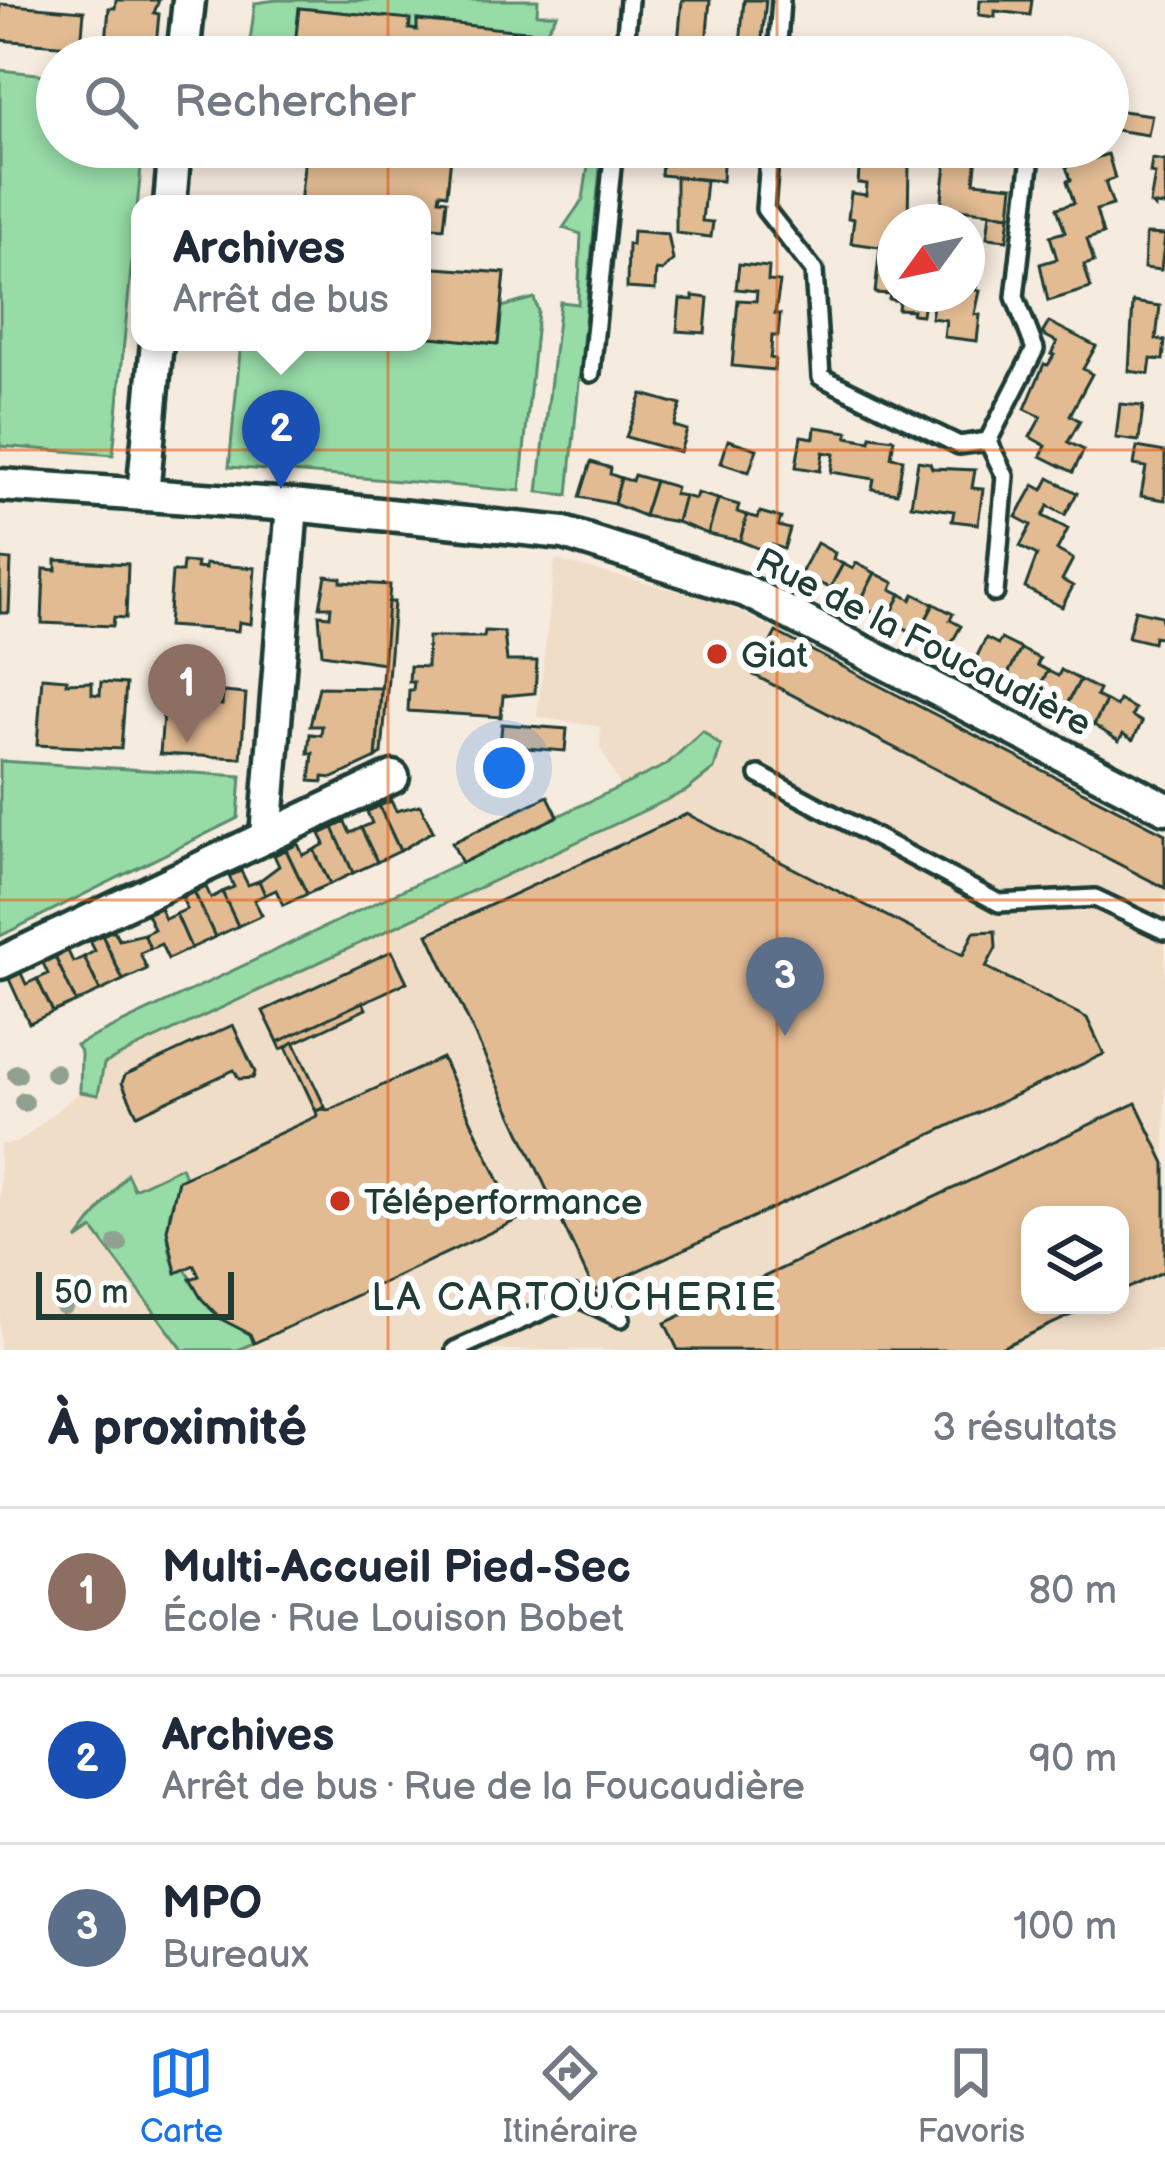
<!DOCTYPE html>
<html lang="fr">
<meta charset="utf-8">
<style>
:root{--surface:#fff;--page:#f6f6f7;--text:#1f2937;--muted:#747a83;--line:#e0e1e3;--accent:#1a73e8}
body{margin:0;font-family:"Balsamiq Sans",sans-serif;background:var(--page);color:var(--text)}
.controls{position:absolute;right:36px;bottom:36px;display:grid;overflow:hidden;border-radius:24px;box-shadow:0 6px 18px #0003}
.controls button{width:108px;height:108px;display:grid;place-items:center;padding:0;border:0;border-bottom:3px solid var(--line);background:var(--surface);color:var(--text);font:60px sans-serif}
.compass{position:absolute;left:877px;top:204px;width:108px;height:108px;border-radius:50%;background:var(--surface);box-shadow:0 6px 18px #0003;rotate:237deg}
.scale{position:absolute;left:36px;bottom:30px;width:198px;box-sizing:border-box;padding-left:12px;border:6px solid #1f3d34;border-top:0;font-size:33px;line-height:42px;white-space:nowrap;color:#1f3d34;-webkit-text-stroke:9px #fff;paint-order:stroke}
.you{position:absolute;left:504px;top:768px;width:42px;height:42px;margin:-30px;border:9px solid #fff;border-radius:50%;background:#1a73e8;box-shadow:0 0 0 18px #1a73e833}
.badge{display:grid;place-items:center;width:78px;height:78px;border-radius:50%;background:var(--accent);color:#fff;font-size:39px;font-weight:700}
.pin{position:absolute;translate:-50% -99px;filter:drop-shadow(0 3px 6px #0008)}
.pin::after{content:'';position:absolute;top:63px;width:42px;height:36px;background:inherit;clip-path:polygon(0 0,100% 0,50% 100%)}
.popup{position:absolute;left:131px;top:195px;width:300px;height:156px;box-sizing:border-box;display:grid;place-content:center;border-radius:24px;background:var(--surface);filter:drop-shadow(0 3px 9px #0005);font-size:39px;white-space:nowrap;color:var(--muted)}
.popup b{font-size:45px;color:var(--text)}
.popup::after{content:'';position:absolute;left:50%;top:100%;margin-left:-24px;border:24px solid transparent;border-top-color:var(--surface)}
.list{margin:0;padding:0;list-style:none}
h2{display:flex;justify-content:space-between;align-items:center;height:156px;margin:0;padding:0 48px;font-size:51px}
h2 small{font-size:39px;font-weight:400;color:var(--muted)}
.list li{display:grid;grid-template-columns:78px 1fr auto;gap:36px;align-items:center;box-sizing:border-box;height:168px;padding:0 48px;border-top:3px solid var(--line)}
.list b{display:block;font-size:45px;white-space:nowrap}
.list p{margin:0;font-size:39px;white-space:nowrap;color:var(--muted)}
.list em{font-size:39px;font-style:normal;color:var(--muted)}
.icon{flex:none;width:66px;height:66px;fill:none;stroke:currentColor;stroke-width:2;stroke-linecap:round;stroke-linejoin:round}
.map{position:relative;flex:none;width:1165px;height:1350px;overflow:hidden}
.search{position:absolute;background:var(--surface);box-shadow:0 6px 18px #0003;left:36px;right:36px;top:36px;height:132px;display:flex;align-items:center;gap:30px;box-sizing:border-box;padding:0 42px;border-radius:66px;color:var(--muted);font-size:45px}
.sheet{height:660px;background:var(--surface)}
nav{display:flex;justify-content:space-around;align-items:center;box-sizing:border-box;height:168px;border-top:3px solid var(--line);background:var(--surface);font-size:33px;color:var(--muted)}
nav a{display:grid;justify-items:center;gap:6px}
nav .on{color:var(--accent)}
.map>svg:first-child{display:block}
.built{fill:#f0ddc8;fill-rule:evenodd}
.green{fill:#97dba7;stroke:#5b8c6e;stroke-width:3}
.building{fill:#e2bb93;stroke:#1f3d34;stroke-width:3}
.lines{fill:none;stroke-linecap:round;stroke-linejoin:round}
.lane-casing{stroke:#1f3d34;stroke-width:24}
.street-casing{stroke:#1f3d34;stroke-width:39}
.lane{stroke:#fff;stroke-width:15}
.street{stroke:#fff;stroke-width:30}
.tree{fill:#90a191}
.grid{fill:none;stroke:#e8590c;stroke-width:3;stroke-opacity:0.55}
.poi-dot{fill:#c8321e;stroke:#fff;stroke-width:4.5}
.labels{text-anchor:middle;stroke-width:12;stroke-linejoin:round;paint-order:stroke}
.street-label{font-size:36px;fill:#1f3d34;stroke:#fff}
.poi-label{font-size:36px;fill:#1f3d34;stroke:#fff;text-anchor:start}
.neighbourhood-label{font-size:39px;letter-spacing:3px;fill:#1f3d34;stroke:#fff}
</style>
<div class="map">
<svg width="1165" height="1350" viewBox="0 0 1165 1350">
<rect width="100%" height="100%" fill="#f6ebdf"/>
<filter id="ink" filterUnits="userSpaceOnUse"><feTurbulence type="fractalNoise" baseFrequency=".00833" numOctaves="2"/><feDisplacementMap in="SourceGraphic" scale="24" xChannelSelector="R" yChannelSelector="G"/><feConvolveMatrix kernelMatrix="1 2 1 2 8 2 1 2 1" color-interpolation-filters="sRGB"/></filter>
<g filter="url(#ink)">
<path class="built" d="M555,560L721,602L1165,834V1350H0V1145L19,1142L80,1092L81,1053L76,1045L620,785L600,747L601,727L537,717ZM1030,1215H1120V1305H1030Z"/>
<g class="green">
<polygon points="276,0 538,0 537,14 557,14 544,34 418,20 417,30 410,29 410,19 299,8 297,54 248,57 255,3"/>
<polygon points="0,70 57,76 57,147 143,147 113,455 0,446"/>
<polygon points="591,147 602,147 568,495 538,492 560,302 578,304 581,234 563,228 583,199"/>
<polygon points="534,298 538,311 520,491 229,467 241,342 422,342 422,336 498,344 502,307"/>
<polygon points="703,731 721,746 714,769 686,791 129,1051 104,1064 98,1095 80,1092 81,1053 76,1045 666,765"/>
<polygon points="0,761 241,776 238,818 0,936"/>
<path d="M181,1167L185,1177C165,1206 163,1241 177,1273L185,1269L210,1309L250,1334L254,1343L237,1350H183L93,1229L77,1240L127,1174L134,1189Z"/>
</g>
<g class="building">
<polygon points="116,0 159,0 154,13 159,14 155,57 105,53 109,8 115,8"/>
<polygon points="682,0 710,0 705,55 677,53"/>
<polygon points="744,0 766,0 760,57 739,56"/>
<polygon points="980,0 1032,0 1030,15 995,11 995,17 979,15"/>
<polygon points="0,4 84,11 81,47 0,40"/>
<polygon points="299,8 410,19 409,29 417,30 417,20 513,30 510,57 294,57 298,46 295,45"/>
<polygon points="513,30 529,31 527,57 510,57"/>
<polygon points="1108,109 1152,115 1148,135 1108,129"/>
<polygon points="306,147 452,147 447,194 440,193 439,199 447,200 444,228 422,226 422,204 300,204"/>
<polygon points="683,147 724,148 722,181 661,175 663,151 683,153"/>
<polygon points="861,147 889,147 887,160 909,162 908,222 895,222 895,294 967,294 967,241 982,243 976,290 980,291 975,314 980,315 977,341 944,337 946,320 931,318 934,300 924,299 922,315 912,314 913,310 898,309 899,301 889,299 890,294 875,293 880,247 851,243 854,219 848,218 851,193 866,195 867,184 858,183"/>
<polygon points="948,147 978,147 974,182 1013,186 1010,215 941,207"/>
<polygon points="1044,147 1092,147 1095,158 1108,154 1115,178 1105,182 1113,205 1096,210 1103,234 1087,239 1094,262 1084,265 1091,288 1048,301 1040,264 1057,259 1050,236 1065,232 1057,208 1074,203 1067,181 1071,180 1066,167 1072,165 1069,155 1049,161"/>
<polygon points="1152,159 1165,161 1165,206 1155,205 1155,208 1150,204 1155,174 1150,173"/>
<polygon points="676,177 706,180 702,221 713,222 711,237 676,233"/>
<polygon points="990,213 1010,215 1007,240 987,238"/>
<polygon points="633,231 668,234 673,260 662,271 656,270 655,290 627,288 628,244 632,245"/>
<polygon points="1146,234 1165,235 1161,270 1144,268"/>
<polygon points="739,264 769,267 768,281 780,282 775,314 780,314 778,336 772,336 771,352 770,358 775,359 774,370 732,366 738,300 756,301 757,291 736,289"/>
<polygon points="422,267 505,273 498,344 422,336"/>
<polygon points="693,296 708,298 705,333 677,331 680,299 693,300"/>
<polygon points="1133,302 1160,306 1156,339 1165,341 1163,360 1151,359 1149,374 1129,371"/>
<polygon points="1049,322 1096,346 1083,369 1092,374 1070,415 1080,421 1068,442 1084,450 1073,472 1041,456 1046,446 1030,437 1041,417 1025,409 1044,364 1048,365 1054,355 1051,354 1057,342 1042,334"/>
<polygon points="642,394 681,405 674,426 687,430 680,452 626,437"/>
<polygon points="1120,404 1143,406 1139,441 1116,438"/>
<polygon points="815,427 848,432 847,437 864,440 870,441 871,436 894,439 891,457 903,459 897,493 872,489 874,479 831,472 834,454 823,452 820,471 796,467 801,436 814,438"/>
<polygon points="728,440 757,449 749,472 721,463"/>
<polygon points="1137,447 1165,452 1165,500 1141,496 1146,467 1134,465"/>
<polygon points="918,461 930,463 932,468 975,470 972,488 983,489 978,524 952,521 954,511 911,505"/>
<polygon points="591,462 611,468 610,474 621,478 614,504 580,497"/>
<polygon points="634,475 655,481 644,516 614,504 621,478 632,481"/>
<polygon points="1049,478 1077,493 1065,515 1048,506 1043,516 1068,529 1057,550 1073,559 1062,580 1073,586 1062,607 1025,588 1037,555 1020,546 1031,525 1016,517 1034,485 1043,490"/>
<polygon points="655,481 676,487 674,494 684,496 677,522 644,516"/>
<polygon points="697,493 718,499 708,534 677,522 684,496 695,499"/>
<polygon points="718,499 739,505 737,512 747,515 740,541 708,534"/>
<polygon points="760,512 781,518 778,526 790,529 784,549 772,545 770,553 740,541 747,515 758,518"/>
<polygon points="817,543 835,553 833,559 843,564 830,588 800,575"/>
<polygon points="0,549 1,559 11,560 9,613 0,613"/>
<polygon points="56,560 128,564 126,618 114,617 113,626 42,623 44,569 56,570"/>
<polygon points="183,562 197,563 196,568 205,569 205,564 255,568 251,624 239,622 238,631 168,626 172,572 182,572"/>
<polygon points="856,563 875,573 858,606 830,588 843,564 853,569"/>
<polygon points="875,573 894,583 891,589 901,594 889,618 858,606"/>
<polygon points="326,576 341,578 341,582 390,585 384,663 322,654 319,615 330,616 331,607 320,607"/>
<polygon points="901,594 911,600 914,594 934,604 917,636 889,618"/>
<polygon points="388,602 394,602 382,754 376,758"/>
<polygon points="934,604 953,614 950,620 961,626 948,649 917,636"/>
<polygon points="1135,610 1161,616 1165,638 1154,636 1153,643 1128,637"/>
<polygon points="485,631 504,632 507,661 537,661 535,693 503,696 501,717 408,711 409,690 413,690 414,682 409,682 410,666 427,667 428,637 484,637"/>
<polygon points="776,632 1165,834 1165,888 754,675"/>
<polygon points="986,638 998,644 1001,639 1021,649 1004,682 974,662"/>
<polygon points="1021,649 1040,659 1037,665 1048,671 1035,695 1004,682"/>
<polygon points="1061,670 1080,680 1063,712 1035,695 1048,671 1058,676"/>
<polygon points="42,677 67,679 66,683 92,682 92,694 100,695 101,682 126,684 121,749 37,745"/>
<polygon points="1080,680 1099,690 1096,696 1106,701 1094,725 1063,712"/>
<polygon points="165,687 200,694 200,690 215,691 214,704 222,705 223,692 246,694 241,758 160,754"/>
<polygon points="319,687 381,688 376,758 333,778 323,777 323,782 310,781 313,753 308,753 310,734 321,735 322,726 310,726"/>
<polygon points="1119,700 1135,709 1132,716 1142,722 1133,740 1123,734 1119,741 1094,725 1106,701 1116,706"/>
<polygon points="502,724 567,729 565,751 500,746"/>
<polygon points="548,796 558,816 462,863 452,843"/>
<polygon points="391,801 396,811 420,805 433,831 400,851 379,806"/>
<polygon points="379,806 400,851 377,862 361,828 372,823 367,812"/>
<polygon points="687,814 963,955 974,932 995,931 996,948 986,967 1087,1018 1104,1054 594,1291 428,934"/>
<polygon points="345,822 350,833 361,828 377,862 353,873 333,828"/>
<polygon points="333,828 353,873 330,884 314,850 325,844 320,834"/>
<polygon points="298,844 303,855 314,850 330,884 307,894 286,850"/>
<polygon points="286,850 307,894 283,905 276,890 265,895 259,881 279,866 274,855"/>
<polygon points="241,871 248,885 259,881 265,895 254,900 262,915 238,926 222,892 234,887 229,876"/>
<polygon points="206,887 211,898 222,892 238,926 215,937 194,892"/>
<polygon points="194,892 215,937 191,948 176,914 187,909 182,898"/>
<polygon points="160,908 165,919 176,914 191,948 168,959 161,944 150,949 144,934 154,929 147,914"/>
<polygon points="114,930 119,940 144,934 150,949 140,953 147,969 123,980 102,935"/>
<polygon points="102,935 123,980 100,991 84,957 95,951 90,941"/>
<polygon points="68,951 73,962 84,957 100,991 76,1002 55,957"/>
<polygon points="392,951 407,982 278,1042 263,1011"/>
<polygon points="55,957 76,1002 53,1012 37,979 48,974 43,963"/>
<polygon points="21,973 26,984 37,979 53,1012 29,1023 9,979"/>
<polygon points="363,1002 366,1009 281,1049 278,1042"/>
<polygon points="233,1025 255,1072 253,1078 239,1079 234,1070 137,1115 122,1083 125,1075"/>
<polygon points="294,1042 325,1107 316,1111 286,1047"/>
<polygon points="442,1058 517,1220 254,1343 250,1334 221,1319 201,1298 190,1279 199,1276 194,1265 176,1273 167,1230 178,1180 317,1116 316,1111 321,1109 329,1110"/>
<polygon points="1136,1103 1165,1163 1165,1271 1120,1292 1120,1215 1030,1215 1030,1305 1093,1305 996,1350 678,1350 665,1323"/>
</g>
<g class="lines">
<g class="lane-casing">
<g id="lane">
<polyline points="624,57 629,0"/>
<polyline points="777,57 781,0"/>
<polyline points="770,147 765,209 814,271 821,377 959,445 988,441 1035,349 1015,297 1032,147"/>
<polyline points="591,373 614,147"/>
<polyline points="988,441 1005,476 995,593"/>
<polyline points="759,775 999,903 1095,898 1165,931"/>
<polyline points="455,1350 575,1296 621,1318"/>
</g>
</g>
<g class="street-casing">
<g id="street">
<polyline points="183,57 189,0"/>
<polyline points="170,204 175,147"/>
<polyline points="0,485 292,505 564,533 746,591 1165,808"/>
<polyline points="143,495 157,342"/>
<polyline points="266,837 292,505"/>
<polyline points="0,963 393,777"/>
</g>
</g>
<use href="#lane" class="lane"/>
<use href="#street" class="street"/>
</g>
<g class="tree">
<circle cx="55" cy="1073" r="10"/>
<circle cx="17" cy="1074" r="10"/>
<circle cx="24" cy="1102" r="10"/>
<circle cx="118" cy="1244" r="10"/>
<circle cx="64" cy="1305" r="10"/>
</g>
</g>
<path class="grid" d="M388,0V57M777,0V57M388,147V1350M777,147V1350M0,450H1165M0,900H1165"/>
<g class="poi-dot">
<circle cx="717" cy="654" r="12"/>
<circle cx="340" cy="1201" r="12"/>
</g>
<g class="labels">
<g class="street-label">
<text transform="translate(924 641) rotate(27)" y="13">Rue de la Foucaudière</text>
</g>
<g class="poi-label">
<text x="741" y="667">Giat</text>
<text x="364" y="1214">Téléperformance</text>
</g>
<g class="neighbourhood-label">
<text x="575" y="1310">LA CARTOUCHERIE</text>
</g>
</g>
</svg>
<div class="controls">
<button><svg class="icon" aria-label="layers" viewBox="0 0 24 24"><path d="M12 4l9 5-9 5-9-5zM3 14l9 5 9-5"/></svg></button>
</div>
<svg class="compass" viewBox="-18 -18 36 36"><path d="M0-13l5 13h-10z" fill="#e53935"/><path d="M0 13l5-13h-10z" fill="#747a83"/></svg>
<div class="scale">50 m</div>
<div class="you"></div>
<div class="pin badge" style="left:187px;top:743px;background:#8d6e63">1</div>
<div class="pin badge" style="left:281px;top:489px;background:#1a4fb4">2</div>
<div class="popup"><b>Archives</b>Arrêt de bus</div>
<div class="pin badge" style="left:785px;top:1036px;background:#5c6f8a">3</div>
<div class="search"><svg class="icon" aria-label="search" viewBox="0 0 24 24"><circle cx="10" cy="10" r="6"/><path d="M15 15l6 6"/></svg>Rechercher</div>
</div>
<section class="sheet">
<h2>À proximité<small>3 résultats</small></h2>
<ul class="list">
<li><span class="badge" style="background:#8d6e63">1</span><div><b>Multi-Accueil Pied-Sec</b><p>École · Rue Louison Bobet</p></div><em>80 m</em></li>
<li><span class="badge" style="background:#1a4fb4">2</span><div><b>Archives</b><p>Arrêt de bus · Rue de la Foucaudière</p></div><em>90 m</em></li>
<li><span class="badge" style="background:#5c6f8a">3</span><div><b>MPO</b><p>Bureaux</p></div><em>100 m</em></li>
</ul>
</section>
<nav>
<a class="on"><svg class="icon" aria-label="map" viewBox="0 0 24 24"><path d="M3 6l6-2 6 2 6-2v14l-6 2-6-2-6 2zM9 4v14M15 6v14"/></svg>Carte</a>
<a><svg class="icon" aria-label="directions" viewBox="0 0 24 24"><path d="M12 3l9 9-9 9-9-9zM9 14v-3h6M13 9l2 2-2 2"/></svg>Itinéraire</a>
<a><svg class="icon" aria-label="saved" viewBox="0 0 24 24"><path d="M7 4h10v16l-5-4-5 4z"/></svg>Favoris</a>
</nav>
